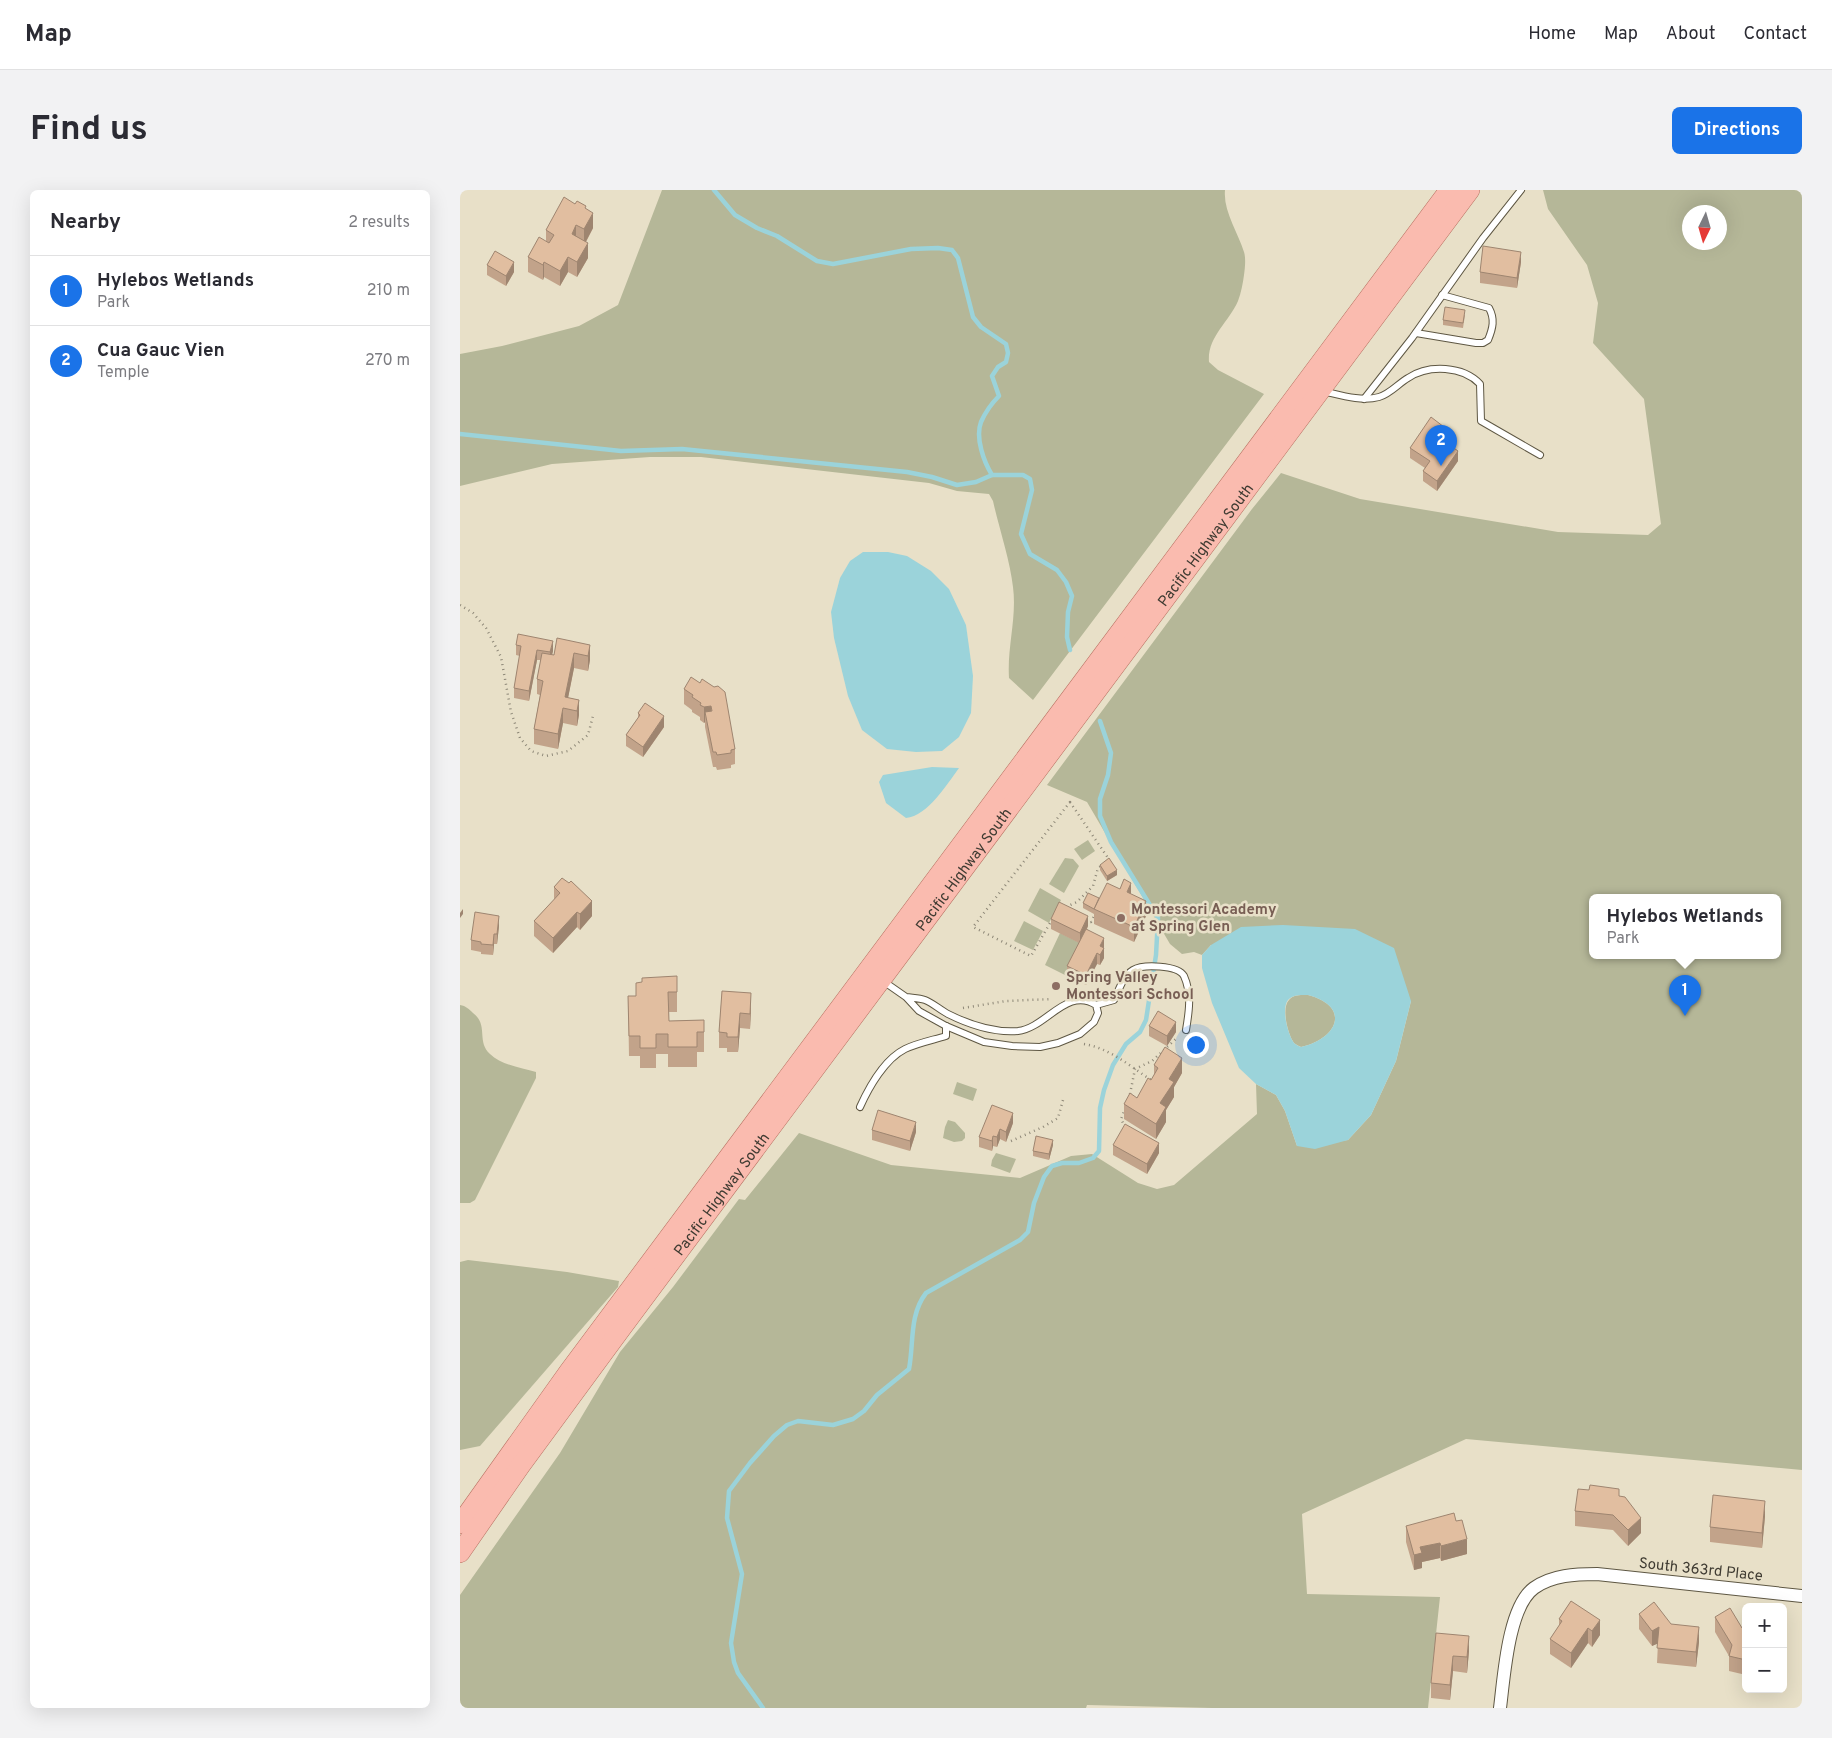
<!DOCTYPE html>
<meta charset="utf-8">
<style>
:root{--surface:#fff;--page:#f2f2f3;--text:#2b2b33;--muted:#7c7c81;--line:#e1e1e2;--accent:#1a73e8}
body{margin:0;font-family:Overpass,sans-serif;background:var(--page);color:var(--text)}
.controls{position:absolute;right:15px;bottom:15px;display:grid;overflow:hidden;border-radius:8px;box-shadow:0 5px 20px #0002}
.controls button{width:45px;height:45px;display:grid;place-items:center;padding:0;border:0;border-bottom:1px solid var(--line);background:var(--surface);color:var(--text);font:25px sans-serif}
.compass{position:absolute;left:1222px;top:15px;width:45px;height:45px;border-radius:50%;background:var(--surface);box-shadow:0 5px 20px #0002;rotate:185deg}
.you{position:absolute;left:735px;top:854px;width:18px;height:18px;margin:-12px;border:4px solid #fff;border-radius:50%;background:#1a73e8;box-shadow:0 0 0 8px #1a73e833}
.badge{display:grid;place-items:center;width:32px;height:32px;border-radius:50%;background:var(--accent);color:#fff;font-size:16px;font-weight:700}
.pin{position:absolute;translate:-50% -41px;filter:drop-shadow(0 1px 2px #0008)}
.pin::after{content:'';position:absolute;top:26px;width:18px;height:15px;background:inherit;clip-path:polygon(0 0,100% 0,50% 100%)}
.popup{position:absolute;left:1129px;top:704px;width:192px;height:65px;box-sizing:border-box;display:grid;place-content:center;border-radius:8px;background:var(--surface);filter:drop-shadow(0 1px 4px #0005);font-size:16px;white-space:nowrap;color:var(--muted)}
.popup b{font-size:19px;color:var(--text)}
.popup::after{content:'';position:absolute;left:50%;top:100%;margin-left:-10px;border:10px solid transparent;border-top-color:var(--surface)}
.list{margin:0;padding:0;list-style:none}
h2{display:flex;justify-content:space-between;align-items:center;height:65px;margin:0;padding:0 20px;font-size:21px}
h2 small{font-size:16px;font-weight:400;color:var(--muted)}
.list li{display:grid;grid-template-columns:32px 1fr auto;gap:15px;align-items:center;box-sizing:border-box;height:70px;padding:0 20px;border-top:1px solid var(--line)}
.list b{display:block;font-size:19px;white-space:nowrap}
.list p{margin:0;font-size:16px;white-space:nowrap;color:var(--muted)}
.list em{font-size:16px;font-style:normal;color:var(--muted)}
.map{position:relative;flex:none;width:1342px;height:1518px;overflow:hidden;border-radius:8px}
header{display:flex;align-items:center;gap:30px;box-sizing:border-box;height:70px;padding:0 25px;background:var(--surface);border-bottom:1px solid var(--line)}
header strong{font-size:24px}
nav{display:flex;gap:28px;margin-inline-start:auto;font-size:18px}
.intro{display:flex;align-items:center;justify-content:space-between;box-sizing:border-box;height:120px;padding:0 30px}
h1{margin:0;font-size:35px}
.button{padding:12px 22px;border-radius:8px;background:var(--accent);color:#fff;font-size:18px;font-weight:700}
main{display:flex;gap:30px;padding:0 30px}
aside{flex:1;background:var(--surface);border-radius:8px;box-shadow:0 5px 20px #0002}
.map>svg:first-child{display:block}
.green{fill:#b5b798;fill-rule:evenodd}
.water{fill:#9bd3da;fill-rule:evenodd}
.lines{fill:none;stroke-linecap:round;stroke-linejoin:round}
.stream{stroke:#9bd3da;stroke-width:4.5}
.lane-casing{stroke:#5e5743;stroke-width:8}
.street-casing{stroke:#5e5743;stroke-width:14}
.primary-casing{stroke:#b77061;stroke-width:20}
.path{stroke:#8e8878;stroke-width:2.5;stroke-dasharray:1 4;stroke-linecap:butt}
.lane{stroke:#fff;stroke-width:6}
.street{stroke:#fff;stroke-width:12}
.primary{stroke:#fabbaf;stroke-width:19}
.wall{fill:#c2a38a}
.shaded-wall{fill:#9e8570}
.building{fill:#e1bea0;stroke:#9e8570}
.education-dot{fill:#8d6e63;stroke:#e8e0c8;stroke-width:2}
.labels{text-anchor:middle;stroke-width:5;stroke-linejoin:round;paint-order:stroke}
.street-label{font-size:15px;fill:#3f3b32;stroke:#e8e0c8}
.education-label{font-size:15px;font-weight:bold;fill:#785e54;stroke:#e8e0c8;text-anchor:start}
</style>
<header>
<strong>Map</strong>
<nav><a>Home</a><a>Map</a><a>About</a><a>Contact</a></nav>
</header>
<div class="intro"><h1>Find us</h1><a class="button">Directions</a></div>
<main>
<aside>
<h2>Nearby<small>2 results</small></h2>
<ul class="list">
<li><span class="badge">1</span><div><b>Hylebos Wetlands</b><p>Park</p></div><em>210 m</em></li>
<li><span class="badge">2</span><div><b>Cua Gauc Vien</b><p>Temple</p></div><em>270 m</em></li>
</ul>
</aside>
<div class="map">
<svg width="1342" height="1518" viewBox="0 0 1342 1518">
<rect width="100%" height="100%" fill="#e8e0c8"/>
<g class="green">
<path d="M202,0H765C763,21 778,42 784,62C786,68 785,78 784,85C783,93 781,103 778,111C769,132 747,147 749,172L758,180L804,204L573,510L549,488C547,457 557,428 553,397C550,370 539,338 533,311L529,304L497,301L469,293L241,267H190L92,274L0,296V164L42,156L119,136L158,115Z"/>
<path d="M1083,0H1342V1280L1006,1249L842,1324L847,1404L980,1407L968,1518H752L627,1515L626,1518H0V1405L100,1263L160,1162L213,1097L279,1009L285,1010L339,943L431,975L560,988L611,966L632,964L678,993L697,999L714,995L797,924L796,894L816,905L825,921L837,956L888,950L911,925L936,871L951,811L751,755L742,765L734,762L722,764L710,754L627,612L587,595L792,319L821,283L900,309L1098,342L1188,345L1201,334L1184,209L1133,153L1138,113L1127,75L1088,19ZM1230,22H1260V52H1230ZM1132,707H1318V765H1132Z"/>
<polygon points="628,650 635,661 622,670 614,659"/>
<polygon points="605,668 613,669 619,676 604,703 589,694"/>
<polygon points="580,698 601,710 589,733 568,721"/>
<polygon points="564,731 583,741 573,760 554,751"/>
<polygon points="600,743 620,753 607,786 585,775"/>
<path d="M848,805C892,817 877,849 841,857C841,857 835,854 834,853C828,845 821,818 829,810C834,804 841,805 848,805Z"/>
<path d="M0,815C6,816 9,819 13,823C29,835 16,851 30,864C41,875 62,878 76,882V888L15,1010L10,1013H0Z"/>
<polygon points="497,892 517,899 513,911 493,904"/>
<polygon points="488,930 495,932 505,943 505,948 502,951 494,952 483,948 485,937"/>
<polygon points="536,963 556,969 550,983 531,976 532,970"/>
<polygon points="8,1070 107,1082 159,1091 158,1097 20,1256 0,1260 0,1072"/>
</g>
<g class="water">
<polygon points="403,362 428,362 447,366 471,381 489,399 506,435 513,486 511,523 499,547 482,561 456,562 427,559 402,540 388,506 374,448 371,422 380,388 390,371"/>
<path d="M472,577L499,578C487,594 468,626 446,628L426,613L419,592L423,585Z"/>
<path d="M823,735L895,739L934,758L951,811L936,871L911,925L888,950L855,959L837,956L825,921L816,905L796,894L779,878L752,813L742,778V765L751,755L781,737ZM848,805C892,817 877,849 841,857C840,857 835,854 834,853C828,845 821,819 828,810C834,804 841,805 848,805Z"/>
</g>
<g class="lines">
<g class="stream">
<path d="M254,0L275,25L297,38L317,46L357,71L373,74L451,59L478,58L492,60L498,68L513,127L521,137L546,154L548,163L546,172L538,177L532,186L539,206C532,213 525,223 521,232C515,248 524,272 532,285H563L570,289L572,300L561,344L570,364L597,380L606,392L612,406L608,422L607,447L610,460"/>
<polyline points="0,244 161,261 222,259 447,282 472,287 497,295 516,292 532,285"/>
<path d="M303,1518L278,1483L274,1472L271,1453L282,1384L267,1328L269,1301L290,1273L314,1246L327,1235L338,1231L373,1235L393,1229L404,1221L417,1205L449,1179C454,1153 449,1125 466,1103L560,1050L568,1042L574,1013L584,987L592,976L602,973H619L633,968L639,961L640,918L644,900L653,875L666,854L680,842L686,830L696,765L698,728L651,652L640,626V609L648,585L651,563L640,531"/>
</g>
<g class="lane-casing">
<g id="lane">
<path d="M956,143L1016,153H1023L1028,150C1033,138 1035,129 1029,118L982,105"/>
<path d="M862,201C880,205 901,212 919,207C930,204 939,193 948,188C969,174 1003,176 1020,194L1021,231L1080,265"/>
<polyline points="904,209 952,148 1023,48 1061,0"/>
<path d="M423,791L446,807L459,821L486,836L524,852L552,856L580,857L598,853L620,844L634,832L638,823L636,815C607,796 586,838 558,841C533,843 510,835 488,824C480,820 473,813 465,810C459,808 452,808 446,807"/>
<path d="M636,815L654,810C659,800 663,786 673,780C683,774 718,775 724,786C732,804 729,822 726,840"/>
<path d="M400,917C409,897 425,869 445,859C457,853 473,850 486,846V836"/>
</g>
</g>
<g class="street-casing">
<path id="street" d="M1040,1518C1044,1487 1048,1417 1074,1398C1092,1385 1116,1384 1137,1384L1342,1406"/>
</g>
<g class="primary-casing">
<g id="primary">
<polyline points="0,1334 109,1181 989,0"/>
<path id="s1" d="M0,1363L61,1275L161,1139L1010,0"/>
</g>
</g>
<g class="path">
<polyline points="0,415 13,423 26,438 41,467 51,522 60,548 71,561 86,566 108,561 128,545 133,526"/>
<polygon points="610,612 648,668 647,672 638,678 633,696 617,712 597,721 571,766 513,737"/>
<polyline points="626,730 631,732 634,726"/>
<polyline points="503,818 546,811 592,809"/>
<path d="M624,854C649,858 670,876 691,890"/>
<polyline points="670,904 675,879 692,871 718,847"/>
<polyline points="665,937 661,929 665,919"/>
<polyline points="551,951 583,937 598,928 603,910"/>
</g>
<use href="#lane" class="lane"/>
<use href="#street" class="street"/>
<use href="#primary" class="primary"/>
</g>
<g class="wall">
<polygon points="126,19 133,38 126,52 128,68 117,87 108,82 100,96 84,87 83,90 68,82 68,67 86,51 86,40"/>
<polygon points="1061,72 1057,98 1020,93 1020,82"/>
<polygon points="27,75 54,82 46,96 27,85"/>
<polygon points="1005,125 1003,138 983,135 983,130"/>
<polygon points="984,247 986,252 998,271 977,301 963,291 963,281 965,278 950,268 950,258"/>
<polygon points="56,455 93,461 92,465 94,465 130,455 130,470 128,481 114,478 108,508 119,510 119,525 117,536 103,533 98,559 74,554 74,539 80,505 77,504 77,489 81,470 77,470 69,511 54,508 54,498 60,466 56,465"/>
<polygon points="240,493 275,559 275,574 271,575 271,578 257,580 256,577 253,577 245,537 245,532 244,533 240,530 240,527 232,522 232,520 224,514 224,499"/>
<polygon points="178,523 204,537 183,567 166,556 166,545 178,528"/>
<polygon points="640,675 657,685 647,691 640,680"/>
<polygon points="94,697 132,726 120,740 117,737 93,763 74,746 74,731 94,710"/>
<polygon points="671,704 686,726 674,752 634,734 634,724 623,718 623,713 639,708"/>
<polygon points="591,729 628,736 627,739 644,758 644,768 640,775 637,774 626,795 607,786 607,776 619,753 591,739"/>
<polygon points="39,736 37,754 34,754 33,765 21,764 21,762 11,760 11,750"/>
<polygon points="217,786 217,822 209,822 209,831 244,830 244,862 237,862 237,877 208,877 208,864 196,864 196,878 180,878 180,866 169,866 168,806 176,806 182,792"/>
<polygon points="262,801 291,818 290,839 280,838 278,862 267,862 267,858 259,858 259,842"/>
<polygon points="689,836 716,842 707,856 689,846"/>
<polygon points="694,875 722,883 714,897 714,907 706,920 706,932 696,949 664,929 664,914 677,908 691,890 694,886"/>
<polygon points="553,933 546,952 540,949 537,957 533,956 532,961 519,957 519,947"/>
<polygon points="412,940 456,942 450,961 412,950"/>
<polygon points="593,955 589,970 573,966 573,961"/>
<polygon points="653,955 699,963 687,984 653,965"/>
<polygon points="1159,1306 1181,1343 1168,1356 1153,1340 1115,1336 1115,1321"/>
<polygon points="1305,1326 1302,1358 1250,1352 1250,1337"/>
<polygon points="946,1336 1007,1364 981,1371 980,1368 962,1372 962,1378 954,1380 946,1352"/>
<polygon points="1111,1411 1140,1445 1132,1457 1128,1453 1111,1478 1090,1464 1090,1449 1099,1436 1099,1429"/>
<polygon points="1179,1424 1211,1434 1239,1452 1236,1477 1197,1473 1198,1453 1192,1456 1179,1439"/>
<polygon points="1255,1427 1286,1439 1286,1485 1269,1481 1269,1466 1255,1442"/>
<polygon points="976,1443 1009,1461 1007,1483 993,1481 990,1510 971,1508 971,1493"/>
</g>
<g class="shaded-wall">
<polygon points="133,23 133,38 124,55 124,39"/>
<polygon points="116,35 116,50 112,44"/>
<polygon points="128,53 128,68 117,87 117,72"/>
<polygon points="1061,62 1061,72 1057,98 1057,88"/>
<polygon points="108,67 108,82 100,96 100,81"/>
<polygon points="54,72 54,82 46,96 46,86"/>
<polygon points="84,72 84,87 83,90 83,75"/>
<polygon points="984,237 984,247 979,244"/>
<polygon points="998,261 998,271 977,301 977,291"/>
<polygon points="93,451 93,461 90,472 90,462"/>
<polygon points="130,455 130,470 128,481 128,466"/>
<polygon points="77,460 77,470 69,511 69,501"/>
<polygon points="114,463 114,478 106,518 105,507"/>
<polygon points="119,510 119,525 117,536 117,521"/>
<polygon points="251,516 251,531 245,522 245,532 244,533 244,517"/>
<polygon points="103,518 103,533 98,559 98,544"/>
<polygon points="204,526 204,537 183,567 183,557"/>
<polygon points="657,680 657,685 647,691 647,686"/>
<polygon points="671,693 671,708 667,702"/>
<polygon points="132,711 132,726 120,740 120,724"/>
<polygon points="686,711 686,726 674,752 674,737"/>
<polygon points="3,719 3,724 0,728 0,723"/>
<polygon points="117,722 117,737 93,763 93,748"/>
<polygon points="39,726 39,736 37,754 37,744"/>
<polygon points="628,726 628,736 620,753 620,743"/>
<polygon points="34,744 34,754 33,765 33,755"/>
<polygon points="644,748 644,768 640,775 640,756"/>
<polygon points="637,763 637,774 626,795 626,785"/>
<polygon points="291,803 291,818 290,839 290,824"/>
<polygon points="280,823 280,838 278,862 278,847"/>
<polygon points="716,832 716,842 707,856 707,846"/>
<polygon points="722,868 722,883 714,897 714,907 706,920 706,932 696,949 696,934 700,913 709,889"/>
<polygon points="553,923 553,933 546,952 546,942"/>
<polygon points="456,932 456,942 450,961 450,951"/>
<polygon points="540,939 540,949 537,957 537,947"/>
<polygon points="533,946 533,956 532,961 532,951"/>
<polygon points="593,950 593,955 589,970 589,964"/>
<polygon points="699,953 699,963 687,984 687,974"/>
<polygon points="1305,1311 1305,1326 1302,1358 1302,1343"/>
<polygon points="1181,1328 1181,1343 1168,1356 1168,1340"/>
<polygon points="1007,1349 1007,1364 981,1371 981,1356"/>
<polygon points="980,1353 980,1368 962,1372 962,1378 954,1380 954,1365 960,1357"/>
<polygon points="1140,1430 1140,1445 1132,1457 1132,1441"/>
<polygon points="1199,1437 1199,1453 1192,1456 1192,1441"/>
<polygon points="1239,1437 1239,1452 1236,1477 1236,1462"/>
<polygon points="1128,1438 1128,1453 1111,1478 1111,1463"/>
<polygon points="1009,1446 1009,1461 1007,1483 1007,1467"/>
<polygon points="993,1466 993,1481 990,1510 990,1495"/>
</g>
<g class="building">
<polygon points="104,7 115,14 117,11 126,16 125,18 133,23 124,39 116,35 112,44 128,53 117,72 108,67 100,81 84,72 83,75 68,67 79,47 89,53 94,45 86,40"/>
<polygon points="1023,56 1061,62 1057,88 1020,82"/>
<polygon points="35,61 54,72 46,86 27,75"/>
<polygon points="985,117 1005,120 1003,133 983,130"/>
<polygon points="971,227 984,237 979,244 986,248 984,251 998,261 977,291 963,281 970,271 950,258"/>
<polygon points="58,444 93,451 90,462 77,460 69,501 54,498 61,456 56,455"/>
<polygon points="97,448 130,455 128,466 114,463 105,507 119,510 117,521 103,518 98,544 74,539 83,491 77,489 82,463 94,465"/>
<polygon points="231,487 240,493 242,489 254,497 258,496 265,502 275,559 271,560 271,563 257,565 256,562 253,562 245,522 252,521 251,516 244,517 240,515 241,513 232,507 233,505 224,499"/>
<polygon points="185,513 204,526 183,557 166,545 180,525 178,523"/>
<polygon points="649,668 657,680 647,686 640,675"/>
<polygon points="102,688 109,693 111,691 132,711 120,724 117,722 93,748 74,731 100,703 94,697"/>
<polygon points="664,689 671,693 667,702 686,711 674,737 634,719 647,693 660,699"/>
<polygon points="628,703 639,708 634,719 623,713"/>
<polygon points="599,712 628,726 620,743 591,729"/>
<polygon points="15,722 39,726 37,744 34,744 33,755 21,754 21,752 11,750"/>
<polygon points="626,739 644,748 640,756 644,758 640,765 637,763 626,785 607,776"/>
<polygon points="217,786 217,802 208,802 209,831 244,830 244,842 237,842 237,857 208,857 208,844 196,844 196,858 180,858 180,846 169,846 168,806 176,806 176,793 182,792 182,788"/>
<polygon points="262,801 291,803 290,824 280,823 278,847 267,847 267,843 259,842"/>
<polygon points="698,821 716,832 707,846 689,836"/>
<polygon points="705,857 722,868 709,889 714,892 700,913 706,917 696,934 664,914 670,903 677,908 688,888 691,890 698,878 694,875"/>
<polygon points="532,915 553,923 546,942 540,939 537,947 533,946 532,951 519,947"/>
<polygon points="418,920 456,932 450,951 412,940"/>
<polygon points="665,934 699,953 687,974 653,955"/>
<polygon points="576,946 593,950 589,964 573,961"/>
<polygon points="1130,1295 1159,1299 1159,1306 1165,1307 1181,1328 1168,1340 1153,1325 1115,1321 1118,1299 1129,1300"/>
<polygon points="1253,1305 1305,1311 1302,1343 1250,1337"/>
<polygon points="994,1323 996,1331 1002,1330 1007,1349 981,1356 980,1353 960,1357 962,1363 954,1365 946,1336"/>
<polygon points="1111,1411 1140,1430 1132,1441 1128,1438 1111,1463 1090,1449 1102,1431 1099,1429"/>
<polygon points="1194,1412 1211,1434 1239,1437 1236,1462 1197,1458 1199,1437 1192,1441 1179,1424"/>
<polygon points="1270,1418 1282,1438 1286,1439 1286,1470 1269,1466 1272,1455 1255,1427"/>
<polygon points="976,1443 1009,1446 1007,1467 993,1466 990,1495 971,1493"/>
</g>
<g class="education-dot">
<circle cx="661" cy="728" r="5"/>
<circle cx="596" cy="796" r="5"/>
</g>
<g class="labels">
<g class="street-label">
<text dy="5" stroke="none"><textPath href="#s1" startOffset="1254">Pacific Highway South</textPath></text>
<text dy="5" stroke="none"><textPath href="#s1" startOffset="849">Pacific Highway South</textPath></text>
<text dy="5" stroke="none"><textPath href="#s1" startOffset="444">Pacific Highway South</textPath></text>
<text transform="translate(1241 1379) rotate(6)" y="5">South 363rd Place</text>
</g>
<g class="education-label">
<text x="671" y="724">Montessori Academy<tspan x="671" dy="17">at Spring Glen</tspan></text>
<text x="606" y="792">Spring Valley<tspan x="606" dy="17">Montessori School</tspan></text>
</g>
</g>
</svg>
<div class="controls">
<button>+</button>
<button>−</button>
</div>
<svg class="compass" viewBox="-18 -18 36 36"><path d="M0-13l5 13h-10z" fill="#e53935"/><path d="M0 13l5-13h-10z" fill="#7c7c81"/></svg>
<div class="you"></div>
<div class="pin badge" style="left:1225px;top:826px">1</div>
<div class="popup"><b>Hylebos Wetlands</b>Park</div>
<div class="pin badge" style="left:981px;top:276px">2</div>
</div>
</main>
